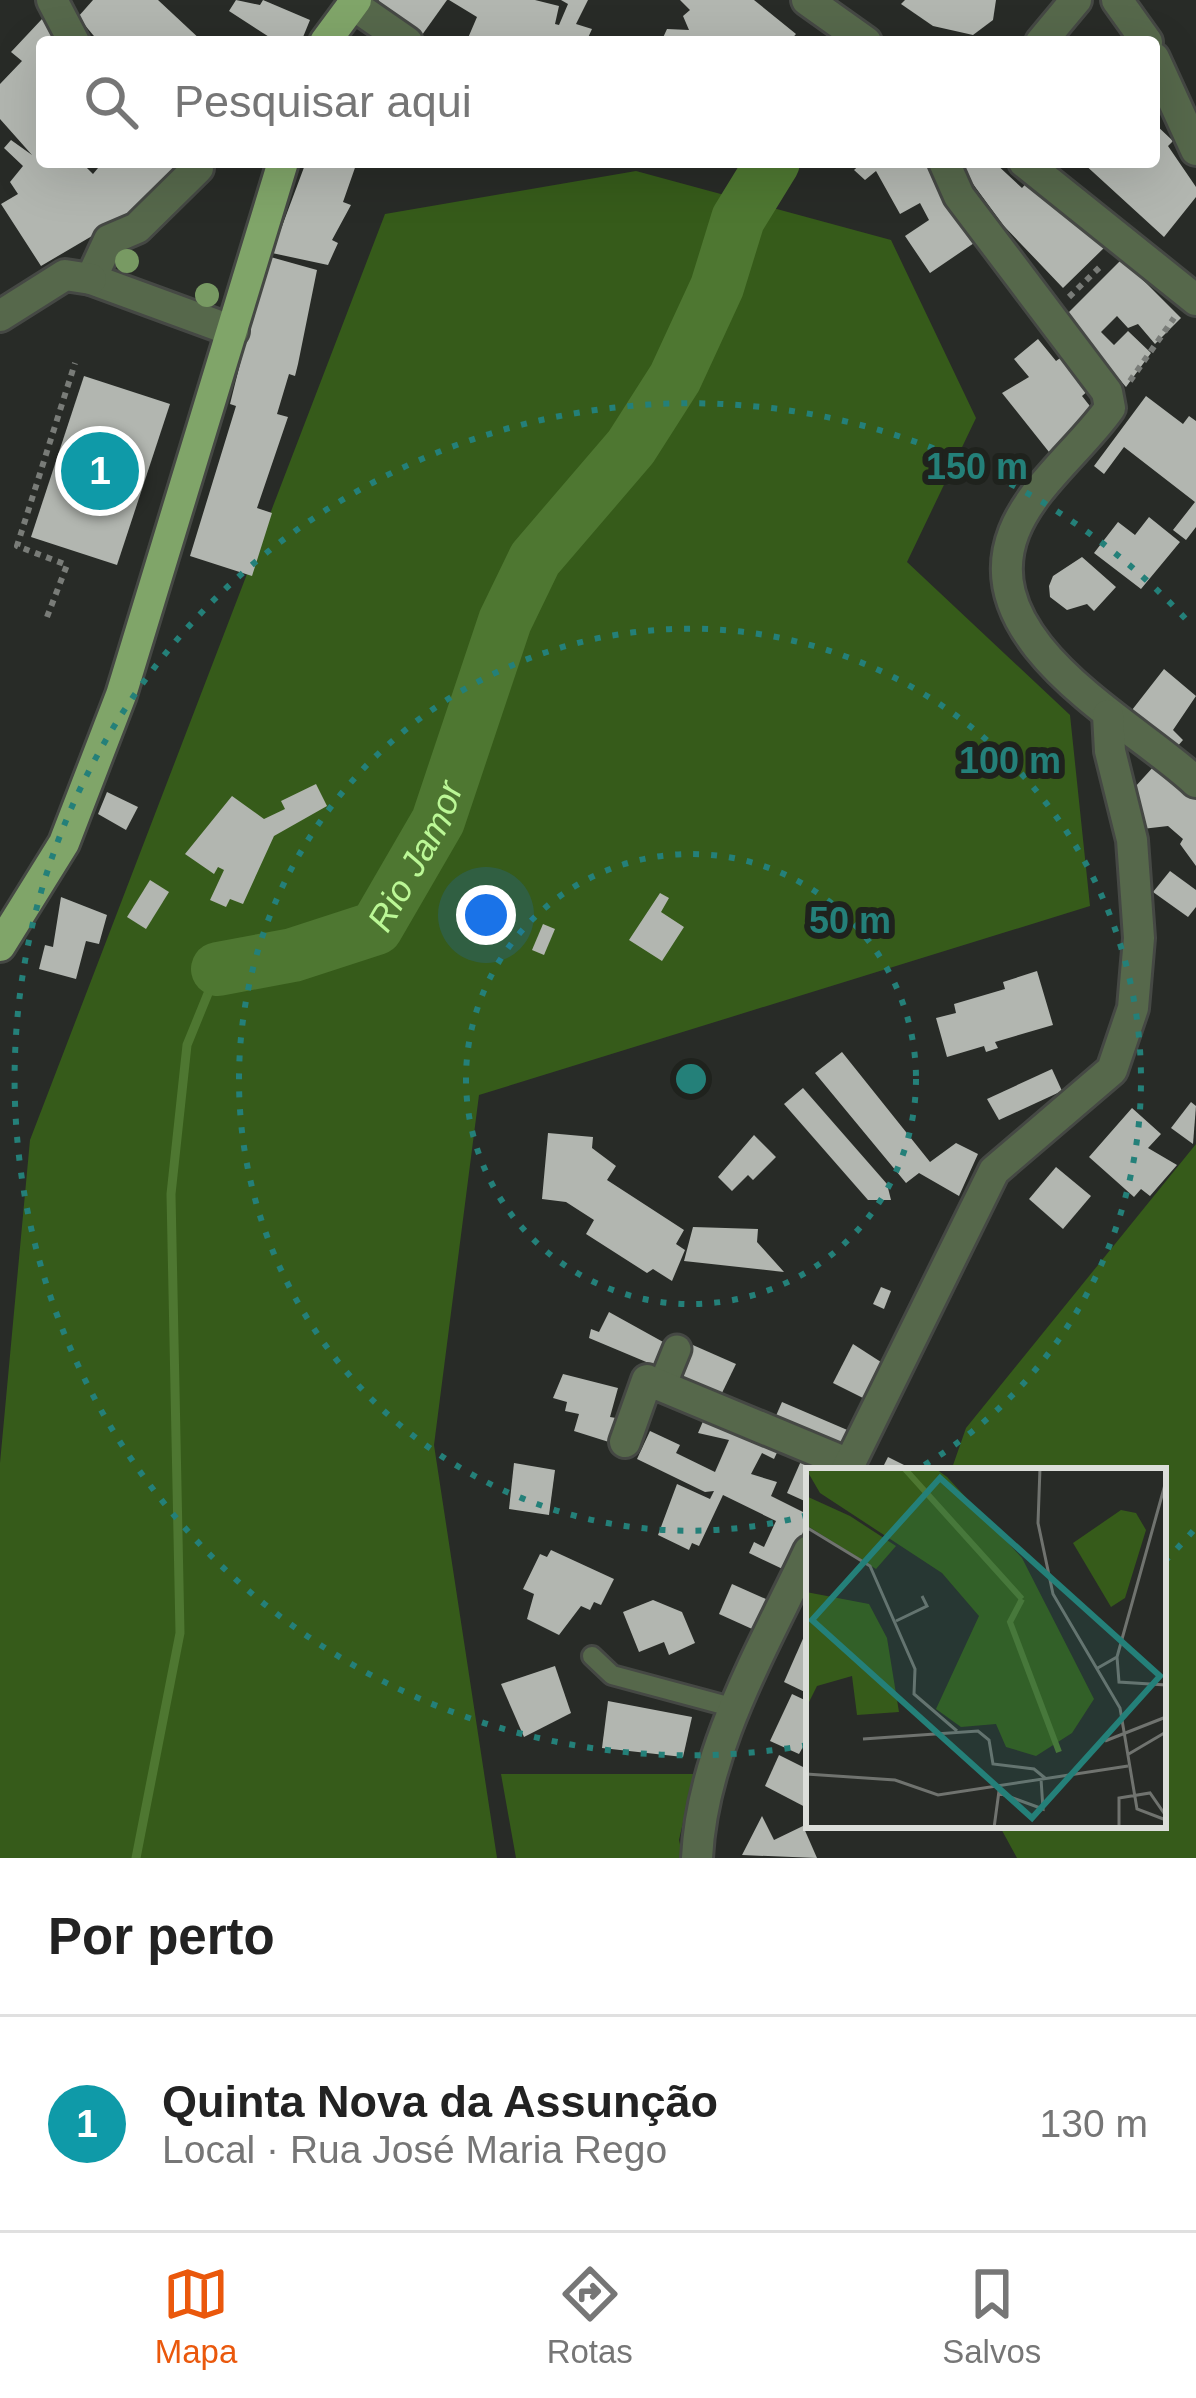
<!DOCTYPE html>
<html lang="pt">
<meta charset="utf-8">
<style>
:root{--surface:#fff;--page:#f2f2f2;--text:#222;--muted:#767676;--line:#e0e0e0;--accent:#ea580c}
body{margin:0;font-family:Arial,sans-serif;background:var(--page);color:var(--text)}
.you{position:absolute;left:486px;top:915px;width:42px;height:42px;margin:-30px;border:9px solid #fff;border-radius:50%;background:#1a73e8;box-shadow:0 0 0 18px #1a73e833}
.badge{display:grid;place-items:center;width:78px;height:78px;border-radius:50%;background:var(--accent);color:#fff;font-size:39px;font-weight:700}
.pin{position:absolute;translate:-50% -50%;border:6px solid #fff;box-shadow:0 3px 12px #0006}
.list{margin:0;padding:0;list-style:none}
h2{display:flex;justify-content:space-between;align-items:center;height:156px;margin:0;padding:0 48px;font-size:51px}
h2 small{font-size:39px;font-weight:400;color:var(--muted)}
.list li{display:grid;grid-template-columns:78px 1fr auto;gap:36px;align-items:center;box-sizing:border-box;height:216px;padding:0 48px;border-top:3px solid var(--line)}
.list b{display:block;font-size:45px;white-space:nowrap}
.list p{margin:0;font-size:39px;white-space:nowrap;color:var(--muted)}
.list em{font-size:39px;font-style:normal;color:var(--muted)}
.icon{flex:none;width:66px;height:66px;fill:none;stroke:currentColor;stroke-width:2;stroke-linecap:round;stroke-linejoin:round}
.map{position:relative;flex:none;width:1196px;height:1858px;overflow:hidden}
.search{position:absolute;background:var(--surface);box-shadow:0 12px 48px #0002;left:36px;right:36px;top:36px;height:132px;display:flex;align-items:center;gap:30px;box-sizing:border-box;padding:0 42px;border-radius:12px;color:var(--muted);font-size:45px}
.sheet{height:372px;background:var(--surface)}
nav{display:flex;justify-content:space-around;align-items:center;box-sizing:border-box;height:168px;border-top:3px solid var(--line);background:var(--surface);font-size:33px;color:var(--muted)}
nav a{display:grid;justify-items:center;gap:6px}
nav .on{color:var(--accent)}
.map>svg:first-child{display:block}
.green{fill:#365b1a}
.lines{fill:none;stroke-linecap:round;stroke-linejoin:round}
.stream{stroke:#4e7731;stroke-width:9}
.river{stroke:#4e7731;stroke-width:54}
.building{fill:#b2b6b0}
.service-casing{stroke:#454844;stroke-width:24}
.pedestrian-casing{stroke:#454844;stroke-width:33}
.minor-casing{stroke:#454844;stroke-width:36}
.tertiary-casing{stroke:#454844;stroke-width:36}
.primary-casing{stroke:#454844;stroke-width:36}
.path{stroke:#797c78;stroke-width:6;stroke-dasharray:6 6;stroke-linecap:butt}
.service{stroke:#56684b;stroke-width:18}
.pedestrian{stroke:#56684b;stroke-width:27}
.minor{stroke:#56684b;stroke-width:30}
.tertiary{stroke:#56684b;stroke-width:30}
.primary{stroke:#80a569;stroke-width:30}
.tree{fill:#789a63}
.ring{fill:none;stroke:#248079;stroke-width:6;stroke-dasharray:6 12}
.labels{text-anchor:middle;stroke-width:12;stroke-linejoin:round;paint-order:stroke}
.water-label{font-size:36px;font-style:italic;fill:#bbf796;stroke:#1f221d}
.inset-river{fill:none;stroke:#4e7731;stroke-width:6}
.inset-road{fill:none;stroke:#70736f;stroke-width:3}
.view{fill:#248079;fill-opacity:0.15;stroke:#248079;stroke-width:6}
.inset-edge{fill:none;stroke:#dcdeda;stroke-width:6}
.centre{fill:#248079;stroke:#1f221d;stroke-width:6}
.ring-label{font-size:36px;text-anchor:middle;font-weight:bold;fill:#248079;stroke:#1f221d;stroke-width:12;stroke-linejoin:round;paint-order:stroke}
</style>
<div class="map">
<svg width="1196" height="1858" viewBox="0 0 1196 1858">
<rect width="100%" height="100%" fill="#282b27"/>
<g class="green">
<polygon points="636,171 891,240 976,418 907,562 1070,715 1090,906 479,1095 434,1445 497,1858 0,1858 0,1463 30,1140 385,214"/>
<polygon points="1196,1144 1196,1858 1017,1858 999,1825 1163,1825 1163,1471 951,1471 966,1428"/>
<polygon points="501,1774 694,1774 679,1840 683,1858 516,1858"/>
</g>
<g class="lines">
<polyline class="stream" points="136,1858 180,1633 171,1194 187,1045 218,969"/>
<path class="river" id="s1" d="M218,969L293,955L376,928L438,821L505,621L535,559L631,447L675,378L717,287L738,219L773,162"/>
</g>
<g class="building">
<polygon points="93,0 158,0 203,42 99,42 78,17"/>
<polygon points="236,0 260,5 263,0 310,20 301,42 277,42 229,11"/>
<polygon points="379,0 447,0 417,42 370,12"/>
<polygon points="449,0 535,0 559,6 555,24 559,25 568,4 561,0 588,0 576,24 592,29 586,42 477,42 468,38 477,17"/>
<polygon points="680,0 754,0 796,34 789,42 661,42 667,29 689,30 683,16 690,10"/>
<polygon points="905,0 996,0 993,20 973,35 933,26 901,4"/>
<polygon points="42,19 63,42 42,42 42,162 81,162 93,174 98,168 91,162 170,162 181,172 130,222 126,216 41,266 1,204 18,194 10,182 23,166 4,148 11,140 32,155 0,119 0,84 22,61 11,52"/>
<polygon points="1154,123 1173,141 1168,146 1196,187 1196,197 1164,237 1082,162 1154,162"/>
<polygon points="306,162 357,162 343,202 351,205 332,240 338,243 328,265 272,253"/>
<polygon points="863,162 934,162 977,241 930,273 905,236 929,220 920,203 900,214 876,171 865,180 854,170"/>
<polygon points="957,162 994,162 1022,188 1031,178 1108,244 1063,288 1003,225"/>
<polygon points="267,256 317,270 298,364 295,376 289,374 277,414 288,417 257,508 272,513 252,576 190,556 236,406 230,404"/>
<polygon points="1122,259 1181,318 1155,344 1138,324 1128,328 1117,316 1101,332 1114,345 1128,331 1151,353 1126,387 1065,316"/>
<polygon points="1038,339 1056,361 1063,356 1090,389 1082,396 1093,410 1049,452 1002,393 1029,377 1014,359"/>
<polygon points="84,376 170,404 117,565 31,537"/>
<polygon points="1146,396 1183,424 1189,416 1196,421 1196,527 1186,540 1173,530 1195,502 1124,447 1104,474 1094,466"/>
<polygon points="1149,517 1180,542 1141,589 1094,553 1118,522 1135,535"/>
<polygon points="1082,557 1116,587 1094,611 1087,604 1067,610 1050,597 1049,586 1053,576"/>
<polygon points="1164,669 1196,696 1173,730 1183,740 1176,748 1132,710"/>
<polygon points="1155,765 1196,799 1196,866 1180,844 1183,839 1168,826 1142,829 1135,787"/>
<polygon points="316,784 327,806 274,836 243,904 230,899 226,907 210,900 224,870 218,867 214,874 185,854 232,796 264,819 285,809 281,801"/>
<polygon points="107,792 138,807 126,830 98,814"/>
<polygon points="1170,871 1196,890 1196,907 1188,917 1153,892"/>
<polygon points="150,880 169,892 146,929 127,917"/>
<polygon points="660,893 669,898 661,912 684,927 662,961 629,940"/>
<polygon points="61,897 107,915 99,944 86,941 76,979 39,969 45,945 53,947"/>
<polygon points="543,924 555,929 544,955 532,950"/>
<polygon points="1037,971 1053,1025 995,1042 998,1048 986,1052 984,1046 947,1057 936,1018 956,1013 954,1004 1005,989 1003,982"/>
<polygon points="842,1052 930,1162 956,1143 978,1154 959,1196 919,1173 906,1183 815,1073"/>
<polygon points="1052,1069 1062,1091 999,1120 987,1099"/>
<polygon points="803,1088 887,1184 891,1200 868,1200 784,1104"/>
<polygon points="1191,1102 1196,1106 1193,1144 1171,1128"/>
<polygon points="1132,1108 1161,1134 1148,1148 1177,1165 1150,1196 1141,1189 1134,1197 1089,1157"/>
<polygon points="548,1133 593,1137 592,1148 616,1166 607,1180 684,1230 676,1244 685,1250 672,1281 653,1269 647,1273 586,1234 594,1220 566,1202 542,1199"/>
<polygon points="754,1135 776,1157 753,1180 748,1175 732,1191 718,1177"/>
<polygon points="1056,1167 1091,1196 1063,1229 1029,1199"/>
<polygon points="693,1227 758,1229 757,1242 784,1272 684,1261"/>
<polygon points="881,1287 891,1291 884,1309 873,1304"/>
<polygon points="609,1312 674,1348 663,1369 589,1338 591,1329 599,1332"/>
<polygon points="686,1342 736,1364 720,1397 672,1374"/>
<polygon points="853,1344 884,1364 867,1400 833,1383"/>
<polygon points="563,1374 618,1388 610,1417 616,1418 612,1443 574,1431 579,1414 565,1411 567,1402 553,1398"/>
<polygon points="782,1402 852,1432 844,1449 775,1418"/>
<polygon points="707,1412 781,1444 774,1459 762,1453 751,1474 777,1482 771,1496 809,1515 789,1572 749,1553 754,1542 764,1547 776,1521 723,1495 699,1546 692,1543 689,1550 658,1535 677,1484 710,1499 714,1491 705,1492 637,1459 650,1431 680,1445 676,1453 715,1472 729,1440 698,1433"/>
<polygon points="888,1457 916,1471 881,1471"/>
<polygon points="817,1460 833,1471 809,1471 809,1503 787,1493 801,1461 814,1467"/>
<polygon points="514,1463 555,1470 549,1515 509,1509"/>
<polygon points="551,1550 614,1579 601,1605 594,1602 590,1610 581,1606 559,1635 527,1619 534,1594 523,1589 540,1554 547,1557"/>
<polygon points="732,1584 775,1603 761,1633 719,1614"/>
<polygon points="653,1600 682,1612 695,1643 669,1655 664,1642 639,1652 623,1612"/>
<polygon points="809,1625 809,1694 784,1682"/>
<polygon points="555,1666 571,1713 524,1737 501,1684"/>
<polygon points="792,1694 809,1702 809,1736 799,1754 770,1741"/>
<polygon points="608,1701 692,1717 683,1757 602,1748"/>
<polygon points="779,1755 809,1770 809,1809 765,1786"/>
<polygon points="762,1816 774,1840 803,1826 817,1858 742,1855"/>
</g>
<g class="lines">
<g class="service-casing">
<polyline id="service" points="592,1656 612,1675 735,1708"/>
</g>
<g class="pedestrian-casing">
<polyline id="pedestrian" points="662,1386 677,1349"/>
</g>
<g class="minor-casing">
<g id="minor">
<polyline points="52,0 74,42"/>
<polyline points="1117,0 1147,42"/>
<polyline points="352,4 407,42"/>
<polyline points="1041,42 1076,0"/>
<polyline points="1154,58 1196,150"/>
<polyline points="192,162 198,168 137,228 109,240 91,279 233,331"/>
<path d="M944,162L959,196L1107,392L1110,408C1082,448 1032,486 1014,532C971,642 1132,722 1196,782"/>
<polyline points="0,316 65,275 91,279"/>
<polyline points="625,1442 647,1380 849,1464"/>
<polyline points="846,1471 994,1171 1112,1070 1133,1008 1139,938 1132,840 1110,751 1108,715"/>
<path d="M697,1858C702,1750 764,1647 809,1551"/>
</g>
</g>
<g class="tertiary-casing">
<g id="tertiary">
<polyline points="807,0 866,42"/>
<polyline points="1024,162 1196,300"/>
</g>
</g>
<g class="primary-casing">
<g id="primary">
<polyline points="325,42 356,0"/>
<polyline points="0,946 64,843 121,695 283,162"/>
</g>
</g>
<g class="path">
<polyline points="1069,297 1103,264"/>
<polyline points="1130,381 1174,318"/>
<polyline points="47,617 67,565 17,546 75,363"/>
</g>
<use href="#service" class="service"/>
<use href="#pedestrian" class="pedestrian"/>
<use href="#minor" class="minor"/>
<use href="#tertiary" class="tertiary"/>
<use href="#primary" class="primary"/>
</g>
<g class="tree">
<circle cx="127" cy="261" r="12"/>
<circle cx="207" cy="295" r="12"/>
</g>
<g class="ring">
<circle cx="691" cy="1079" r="225"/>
<path d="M808 1515A451 451 0 1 1 916 1470"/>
<path d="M1193 1531A676 676 0 0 1 1165 1561M808 1745A676 676 0 1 1 1193 627"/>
</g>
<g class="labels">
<g class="water-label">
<text dy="13" stroke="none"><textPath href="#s1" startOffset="246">Rio Jamor</textPath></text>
</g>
</g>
<g transform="translate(806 1468)">
<rect width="360" height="360" fill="#282b27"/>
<path d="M0,1H130L141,9L216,90L288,231L266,265L230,288L200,279L190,256L155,259L130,241L173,148L136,105L14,25ZM0,28L44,48L90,78L70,101L0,57ZM315,42L330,45L340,62L319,130L305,139L267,75ZM0,124L63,136L81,170L93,244L51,247L46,208L11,218L0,240Z" fill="#365b1a"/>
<path class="inset-river" d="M98,0L216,131M216,131L204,154L253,284"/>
<path class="inset-road" d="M234,0L232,55L247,126L314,240L331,341L360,352M0,59L64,98L109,201L108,226L151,263M90,153L121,138L116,128M311,189L360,13M290,201L311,189L313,214L360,217M57,271L172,263L183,272L187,296L228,301L239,310M299,273L360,249M321,287L360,264M0,306L89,312L132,327L322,298M193,325L237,341L235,311M188,360L193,323M313,360V330L344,325L360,348"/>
<path class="view" d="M134,10L354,208L226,350L6,152Z"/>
<rect width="360" height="360" class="inset-edge"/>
</g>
<circle cx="691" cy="1079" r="18" class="centre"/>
<g class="ring-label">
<text x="977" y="479">150 m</text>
<text x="1010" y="773">100 m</text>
<text x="850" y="933">50 m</text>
</g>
</svg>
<div class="you"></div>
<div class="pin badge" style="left:100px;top:471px;background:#0f9aa8">1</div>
<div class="search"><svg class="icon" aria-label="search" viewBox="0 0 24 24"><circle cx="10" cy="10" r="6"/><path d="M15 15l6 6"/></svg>Pesquisar aqui</div>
</div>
<section class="sheet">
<h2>Por perto<small></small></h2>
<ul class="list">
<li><span class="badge" style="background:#0f9aa8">1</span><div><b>Quinta Nova da Assunção</b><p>Local · Rua José Maria Rego</p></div><em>130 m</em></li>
</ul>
</section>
<nav>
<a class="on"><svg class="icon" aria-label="map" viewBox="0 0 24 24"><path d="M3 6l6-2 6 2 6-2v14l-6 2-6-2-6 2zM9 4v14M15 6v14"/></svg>Mapa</a>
<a><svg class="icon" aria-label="directions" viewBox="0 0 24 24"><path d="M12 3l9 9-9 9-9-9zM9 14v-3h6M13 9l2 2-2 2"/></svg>Rotas</a>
<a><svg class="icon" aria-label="saved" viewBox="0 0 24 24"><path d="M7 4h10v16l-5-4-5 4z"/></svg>Salvos</a>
</nav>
